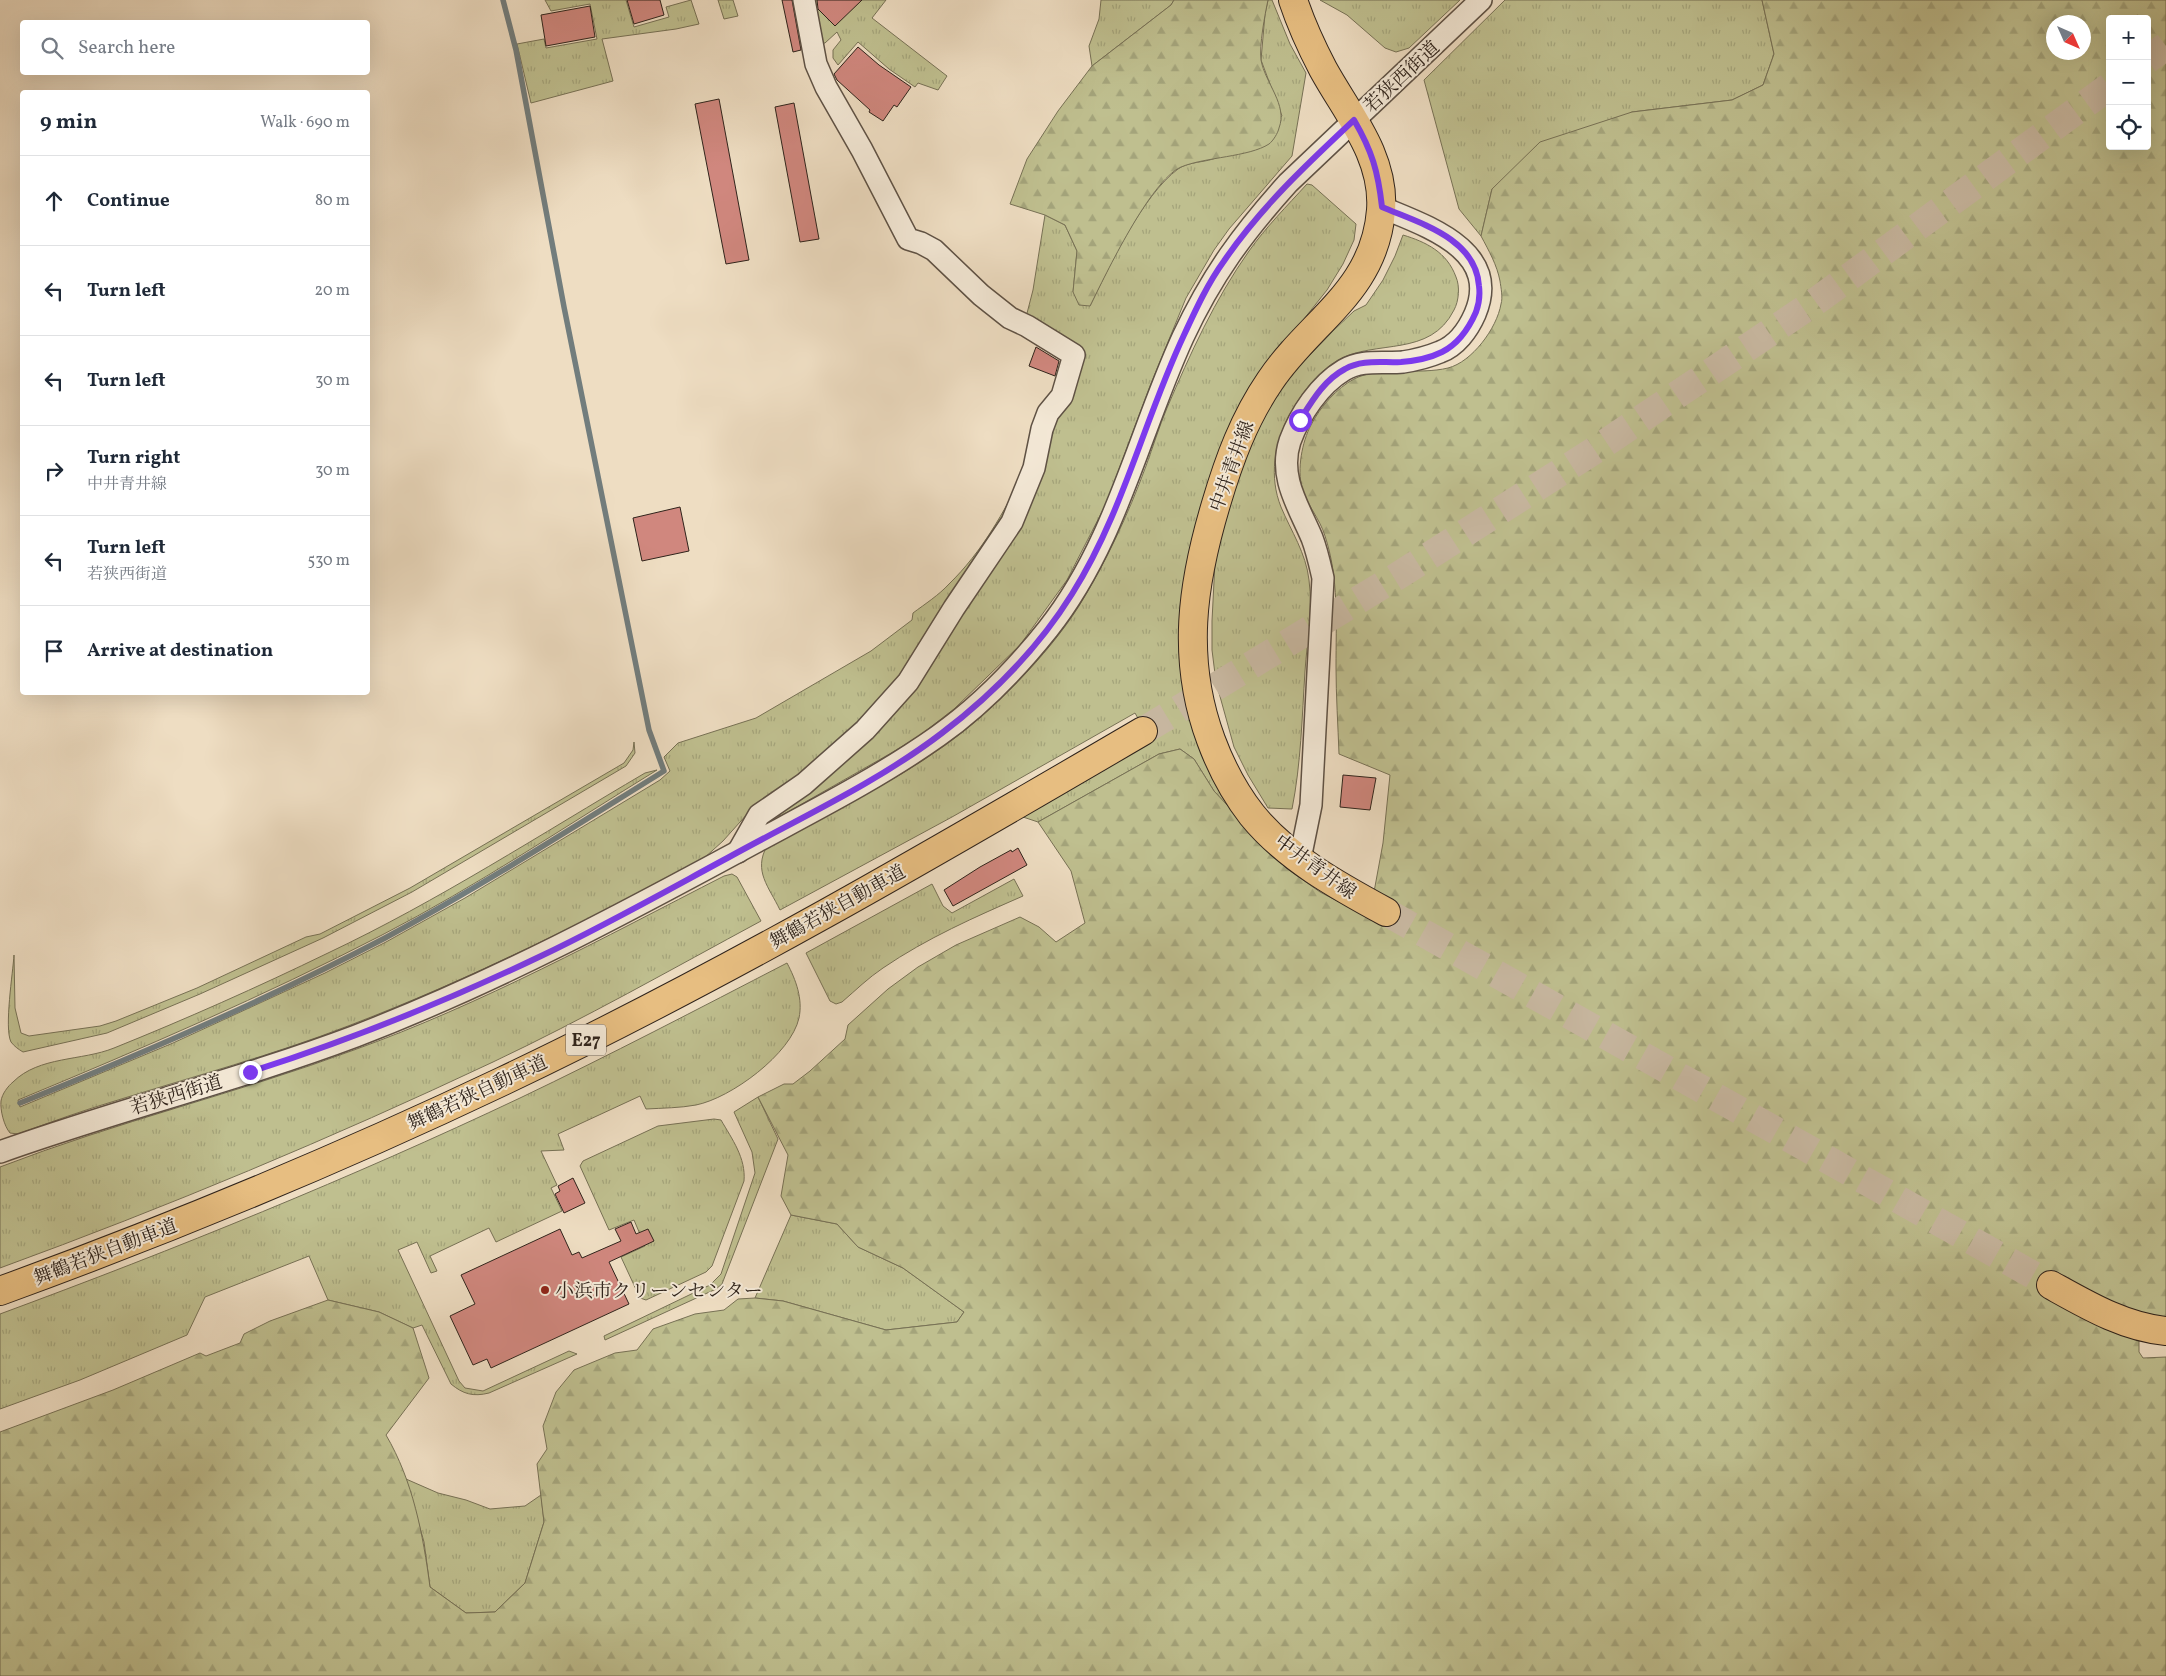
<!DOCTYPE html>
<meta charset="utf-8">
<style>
:root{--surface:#fff;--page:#f2f2f3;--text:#1f2937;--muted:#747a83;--line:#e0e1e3}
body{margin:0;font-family:Vollkorn,"Noto Serif JP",serif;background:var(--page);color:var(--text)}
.controls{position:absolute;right:15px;top:15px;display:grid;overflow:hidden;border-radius:5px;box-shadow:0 5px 20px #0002}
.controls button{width:45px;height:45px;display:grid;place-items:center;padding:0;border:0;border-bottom:1px solid var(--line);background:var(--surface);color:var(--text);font:25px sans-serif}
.compass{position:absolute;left:2046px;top:15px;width:45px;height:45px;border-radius:50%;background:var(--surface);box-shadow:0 5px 20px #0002;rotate:135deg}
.stop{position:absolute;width:15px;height:15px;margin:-11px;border:4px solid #7c3aed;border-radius:50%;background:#fff}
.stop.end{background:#7c3aed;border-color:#fff;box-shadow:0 1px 5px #0008}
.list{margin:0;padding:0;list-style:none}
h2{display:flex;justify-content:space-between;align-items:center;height:65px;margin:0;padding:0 20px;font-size:21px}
h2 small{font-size:16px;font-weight:400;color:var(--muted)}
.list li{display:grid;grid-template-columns:32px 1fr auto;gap:15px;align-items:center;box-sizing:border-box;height:90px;padding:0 20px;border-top:1px solid var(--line)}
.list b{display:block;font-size:19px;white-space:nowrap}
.list p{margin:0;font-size:16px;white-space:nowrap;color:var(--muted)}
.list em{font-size:16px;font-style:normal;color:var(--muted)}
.icon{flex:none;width:28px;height:28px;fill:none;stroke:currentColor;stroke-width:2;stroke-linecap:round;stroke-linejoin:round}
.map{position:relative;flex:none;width:2166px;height:1676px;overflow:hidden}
.search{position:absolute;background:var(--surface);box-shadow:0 5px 20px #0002;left:20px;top:20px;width:350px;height:55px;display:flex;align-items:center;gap:12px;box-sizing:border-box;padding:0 18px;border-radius:5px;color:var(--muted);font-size:19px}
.panel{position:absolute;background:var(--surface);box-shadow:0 5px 20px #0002;left:20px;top:90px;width:350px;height:605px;border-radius:5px}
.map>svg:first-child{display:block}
.grass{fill:url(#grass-tufts);stroke:#777155}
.forest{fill:url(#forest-firs);stroke:#777155;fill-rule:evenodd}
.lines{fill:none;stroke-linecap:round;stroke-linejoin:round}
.stream{stroke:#727d7d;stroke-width:5.5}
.building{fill:#d0877e;stroke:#2f231b}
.major-tunnel{stroke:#c8b8a1;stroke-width:28;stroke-dasharray:28 14;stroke-linecap:butt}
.highway-tunnel{stroke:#c8b8a1;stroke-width:28;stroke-dasharray:28 14;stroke-linecap:butt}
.minor-casing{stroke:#5f5245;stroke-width:24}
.major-casing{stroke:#2f231b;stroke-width:30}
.highway-casing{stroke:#2f231b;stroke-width:30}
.minor{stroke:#f4e9d7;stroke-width:21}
.major{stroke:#e7be81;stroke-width:28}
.highway{stroke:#e7be81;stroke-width:28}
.route{stroke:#7c3aed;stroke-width:6}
.poi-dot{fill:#8f2418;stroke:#f4e9d7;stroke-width:2}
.labels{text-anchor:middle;stroke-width:4;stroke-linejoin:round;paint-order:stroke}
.shield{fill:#f4e9d7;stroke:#6a5e53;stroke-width:1}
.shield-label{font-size:18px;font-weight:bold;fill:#2f231b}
.street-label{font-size:19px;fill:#2f231b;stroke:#f4e9d7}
.poi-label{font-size:19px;fill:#2f231b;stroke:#f4e9d7;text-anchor:start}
</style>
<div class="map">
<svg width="2166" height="1676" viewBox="0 0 2166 1676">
<defs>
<pattern id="grass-tufts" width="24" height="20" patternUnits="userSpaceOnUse" patternTransform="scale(1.25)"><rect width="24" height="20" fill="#bfbf8f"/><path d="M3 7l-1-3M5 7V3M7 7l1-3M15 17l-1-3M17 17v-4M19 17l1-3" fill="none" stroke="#a4a47b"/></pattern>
<pattern id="forest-firs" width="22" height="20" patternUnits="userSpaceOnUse" patternTransform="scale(1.25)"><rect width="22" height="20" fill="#bfbf8f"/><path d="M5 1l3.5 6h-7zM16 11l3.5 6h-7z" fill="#a4a47b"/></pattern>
</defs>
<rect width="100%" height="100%" fill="#eeddc2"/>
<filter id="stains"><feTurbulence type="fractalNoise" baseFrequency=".004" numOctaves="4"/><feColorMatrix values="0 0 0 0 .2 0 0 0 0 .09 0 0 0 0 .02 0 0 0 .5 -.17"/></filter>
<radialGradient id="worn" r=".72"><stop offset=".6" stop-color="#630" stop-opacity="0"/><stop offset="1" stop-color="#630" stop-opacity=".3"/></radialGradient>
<g class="grass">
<polygon points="545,0 626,0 634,27 669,17 666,7 691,0 699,24 676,29 602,39 613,81 531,103 517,44 544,39 546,48 597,39 590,4 551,11"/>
<polygon points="718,0 733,0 738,16 724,19"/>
<polygon points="808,0 886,0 872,18 947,76 938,90 918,83 915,87 889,69 858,42 838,65 833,58 833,50 841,40 837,32 825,43 816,44"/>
<polygon points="1101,0 1174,0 1171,5 1092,66 1089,46 1099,19"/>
<path d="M1268,0H1272L1290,44L1306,73L1292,156L1229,229L1214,250L1186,298L1150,386L1106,504L1067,580L1020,645L954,709L919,736L893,752L779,817L781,810L869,735L1039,470L1080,350L1025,321L1033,290L1045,215L1065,225L1077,251L1073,292L1090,306C1110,265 1142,196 1178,169C1189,161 1206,163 1218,157C1240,147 1262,130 1282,116L1261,60L1265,14Z"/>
<polygon points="1320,0 1460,0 1409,48 1396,52 1385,48 1347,15"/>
<polygon points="1505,0 1762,0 1774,54 1763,85 1732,100 1632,112 1492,189 1481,236 1459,209 1424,80"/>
<path d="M1307,184L1312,185L1356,224L1354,240L1343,264L1327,290L1284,344L1181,634L1256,838L1214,791L1194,759L1180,749L1159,754L1038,822L1023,817L1056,798L1071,785L1148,736L1135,713L952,817L780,910C769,887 753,871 767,846C826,814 890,785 944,746C992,712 1048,655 1079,606C1106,562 1128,515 1146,466C1153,447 1159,427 1167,408C1190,354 1215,299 1249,251C1266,227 1287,206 1307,184Z"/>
<path d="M1403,235C1426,242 1447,252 1456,277C1460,286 1459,301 1454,310C1430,358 1376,339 1338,360C1317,372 1300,395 1289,416C1274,444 1269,477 1281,507C1291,531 1306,553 1309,580C1313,610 1307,641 1305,671C1302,717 1301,764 1292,809L1268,808L1248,775L1234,747L1216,682L1212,650V621L1215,562L1222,525L1249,443L1282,384L1334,330L1354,311L1366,305L1383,280L1395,256Z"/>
<path d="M1024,472L1005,518L903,678L861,726L760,807L749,812L723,841L703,859C587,921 471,979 348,1026C273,1055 195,1076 118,1100C84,1110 51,1122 18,1134L10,1133C4,1126 0,1110 1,1101C2,1094 8,1086 13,1082C39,1056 82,1061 114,1048C186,1019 258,987 328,953C438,901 541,834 645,773L657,770C566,826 477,886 382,935C264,996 141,1049 18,1100L20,1107L173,1043L325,973L386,942L465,898L660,780L670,771L664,757L678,743L756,718L871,651L912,620L913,613C925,604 939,595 949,584C982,552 1004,512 1024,472Z"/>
<path d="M634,742L635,753L626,766L412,892L323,938L200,994L107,1033L23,1052C18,1049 14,1046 11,1042C4,1028 13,972 14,955L15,1008L21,1033L29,1036L100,1026L116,1021L197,988L306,937L320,934L410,888L624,763L633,750Z"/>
<path d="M732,874L737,877L761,921C672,969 584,1019 493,1062C332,1138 167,1207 0,1268V1167C116,1122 238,1093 354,1050C482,1004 603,938 724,876Z"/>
<path d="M1014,879L1023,896C975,917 927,938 883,968C868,978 856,990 842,1002L836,1004L830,1001L806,953L932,884L943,906L952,913Z"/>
<path d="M787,963C796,980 803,999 799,1018C791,1054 731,1098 696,1105C680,1108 663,1108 646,1109L640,1096L558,1134L564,1150L541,1151L557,1185L551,1188L562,1211L496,1242L489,1228L430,1256L437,1271L431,1273L417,1242L398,1250L459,1381L465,1388L483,1391L569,1351L577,1354L489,1393C473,1397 463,1394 451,1384L422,1325L413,1328L379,1312L328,1300L309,1256L205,1297L187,1335L80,1380L0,1409V1314C176,1249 351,1178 520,1098C610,1055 698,1009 787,963Z"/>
<polygon points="758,1097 778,1139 722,1284 716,1289 605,1340 604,1336 710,1285 721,1274 755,1173 752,1152 734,1112"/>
<path d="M714,1119L721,1120C732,1139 746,1158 744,1181L712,1266L706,1272L646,1300L640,1298L621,1257L645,1246L634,1220L609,1230L580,1166L583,1161L658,1126Z"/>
<polygon points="791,1215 837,1224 858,1247 903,1268 964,1312 957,1322 886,1330 783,1301 755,1298"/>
<polygon points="406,1479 438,1493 466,1500 490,1509 525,1506 541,1495 544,1522 525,1583 495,1612 466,1613 430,1587 424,1542"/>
</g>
<g class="forest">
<path d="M1174,0H1268C1265,14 1259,46 1261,60C1265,83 1288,105 1279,128C1278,133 1273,141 1269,144C1249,157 1205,157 1181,167C1150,181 1106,274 1090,306L1079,305L1073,292L1077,251L1065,225L1045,215L1010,204L1027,159L1058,111L1092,66L1171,5Z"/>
<path d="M1762,0H2166V1321L2139,1335V1352L2143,1358L2166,1357V1676H0V1432L113,1390L200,1353L206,1356L240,1343L244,1334L270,1321L328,1300L379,1312L413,1328L429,1378L386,1435C413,1481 423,1534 430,1587L466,1613L495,1612L525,1583L544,1522L537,1464L547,1449L543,1426L556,1392L574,1370L615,1353L637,1350L653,1329L695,1314L724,1310L738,1299L755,1298L783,1301L886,1330L957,1322L964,1312L903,1268L858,1247L837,1224L791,1215L781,1196L788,1155L758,1097L784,1084H793L810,1071L845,1039L848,1025L888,989L918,967L956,945L1020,917L1039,927L1056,942L1085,923L1071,871L1038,822L1159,754L1180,749L1194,759L1214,791L1286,868L1320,892L1382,924L1374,892L1383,843L1390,775L1339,754C1338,725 1336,696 1336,667C1336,623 1339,578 1325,536C1320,519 1307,505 1302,488C1297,469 1302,442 1311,425C1320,407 1337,388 1354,379C1379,366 1420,375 1448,368C1472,362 1497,328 1501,304C1503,298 1501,288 1500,281C1497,265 1489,251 1481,236L1492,189L1540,142L1632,112L1732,100L1763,85L1774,54ZM2110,19H2147V146H2110ZM2054,22H2084V52H2054Z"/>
</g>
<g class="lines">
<path class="stream" d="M20,1103C144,1053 267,1000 385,938C480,887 572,828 664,771L649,730L564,307L516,50L503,0"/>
</g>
<g class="building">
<polygon points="627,0 660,0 664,15 634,24"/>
<polygon points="782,0 792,0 801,50 793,52"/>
<polygon points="817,0 862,0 835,26 818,9"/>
<polygon points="590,6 595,37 546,46 541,15"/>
<polygon points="858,47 879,65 911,87 897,107 894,105 883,121 869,112 870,110 837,80 834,74"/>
<polygon points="719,99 749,260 726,264 695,104"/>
<polygon points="794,103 819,239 800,242 775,107"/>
<polygon points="1036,347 1059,361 1055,376 1029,366"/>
<polygon points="680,507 689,551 642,561 633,518"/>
<polygon points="1343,775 1376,778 1370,810 1340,807"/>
<polygon points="1018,848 1027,865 953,906 944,890 980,867 1011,850 1012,852"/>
<polygon points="573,1178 585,1203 564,1213 555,1194 560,1191 558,1186"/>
<polygon points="631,1222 636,1234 648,1229 654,1241 609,1262 629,1304 491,1368 487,1359 473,1365 450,1316 475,1304 461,1275 560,1229 572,1255 579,1252 582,1258 621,1241 615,1229"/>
</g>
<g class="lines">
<polyline class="major-tunnel" points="1386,912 2051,1285"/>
<g class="highway-tunnel">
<polyline points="2147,60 2166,46"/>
<polyline points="1143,731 1396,577 1592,452 1815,302 2110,86"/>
</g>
<g class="minor-casing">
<g id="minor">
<polyline points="738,852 759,815 804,784 865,730 908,682 954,608 1012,522 1034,468 1042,429 1048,413 1062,396 1074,355 1027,326 1010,318 981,295 934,250 921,243 908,239 862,150 826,87 816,64 804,0"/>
<path d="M1300,859L1311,805L1323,578C1320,565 1317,551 1312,538C1299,507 1278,477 1290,441C1300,414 1319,385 1344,370C1362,359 1383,364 1403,362C1416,360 1428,357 1440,352C1456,346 1468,330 1475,314C1502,250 1426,226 1381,207"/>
<path d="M0,1152C117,1110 239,1080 356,1036C496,982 623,914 754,843C817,809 880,777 938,736C979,707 1017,668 1048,629C1116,543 1138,435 1183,337C1212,275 1243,233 1288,183L1481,0"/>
</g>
</g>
<g class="major-casing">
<g id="major">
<path d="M1293,0C1301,24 1311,46 1323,69C1347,113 1385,156 1381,210C1375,291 1310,321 1270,381C1244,419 1229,460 1216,504C1192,584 1181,659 1211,740C1221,767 1234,792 1252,815C1287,858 1338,886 1386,912"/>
<path d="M2051,1285C2087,1305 2124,1327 2166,1331"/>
</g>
</g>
<g class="highway-casing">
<path id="highway" d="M0,1291C170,1229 339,1159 503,1081C722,977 933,854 1143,731"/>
</g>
<use href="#minor" class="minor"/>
<use href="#major" class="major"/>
<use href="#highway" class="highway"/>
</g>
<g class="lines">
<path class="route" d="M250,1072C350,1040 447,1001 541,956C606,925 668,890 731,856C802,817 878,782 942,733C992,695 1039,647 1072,594C1123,513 1144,420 1184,335C1196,309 1208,283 1224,261C1260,208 1307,164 1354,120C1372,151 1378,171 1382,207C1419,223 1476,238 1479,286C1480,294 1479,304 1476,312C1469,328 1458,344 1442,352C1430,358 1414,361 1401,362C1382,363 1362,359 1345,369C1324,380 1312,401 1300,420"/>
</g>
<circle class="poi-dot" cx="545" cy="1290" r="5"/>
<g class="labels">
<rect class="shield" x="566" y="1024.5" width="40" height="31" rx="4"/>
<g class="shield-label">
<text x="586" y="1046">E27</text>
</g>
<g class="street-label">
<text transform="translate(1401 76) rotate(-43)" y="7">若狭西街道</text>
<text transform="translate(1231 466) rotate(-70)" y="7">中井青井線</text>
<text transform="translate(1316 866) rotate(36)" y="7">中井青井線</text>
<text transform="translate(837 906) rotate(-29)" y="7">舞鶴若狭自動車道</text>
<text transform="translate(477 1092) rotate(-25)" y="7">舞鶴若狭自動車道</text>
<text transform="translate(176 1094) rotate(-17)" y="7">若狭西街道</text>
<text transform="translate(105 1251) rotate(-21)" y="7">舞鶴若狭自動車道</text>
</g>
<g class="poi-label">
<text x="555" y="1297">小浜市クリーンセンター</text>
</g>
</g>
<rect width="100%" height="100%" filter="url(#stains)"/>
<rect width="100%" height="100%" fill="url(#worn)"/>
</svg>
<div class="controls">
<button>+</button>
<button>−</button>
<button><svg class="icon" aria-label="locate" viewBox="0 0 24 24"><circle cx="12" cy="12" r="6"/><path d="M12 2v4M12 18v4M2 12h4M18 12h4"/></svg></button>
</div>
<svg class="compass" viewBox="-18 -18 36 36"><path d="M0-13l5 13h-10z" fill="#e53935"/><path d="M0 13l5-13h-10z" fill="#747a83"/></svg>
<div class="stop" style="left:1300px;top:420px"></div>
<div class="stop end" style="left:250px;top:1072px"></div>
<div class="search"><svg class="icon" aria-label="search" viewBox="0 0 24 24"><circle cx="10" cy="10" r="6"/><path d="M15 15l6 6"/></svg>Search here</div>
<section class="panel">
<h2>9 min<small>Walk · 690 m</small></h2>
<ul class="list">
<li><svg class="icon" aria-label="ahead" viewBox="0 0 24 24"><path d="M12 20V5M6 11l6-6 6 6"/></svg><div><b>Continue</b></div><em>80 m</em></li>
<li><svg class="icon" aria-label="left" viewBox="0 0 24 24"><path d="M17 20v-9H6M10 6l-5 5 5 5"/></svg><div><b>Turn left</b></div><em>20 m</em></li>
<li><svg class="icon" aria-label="left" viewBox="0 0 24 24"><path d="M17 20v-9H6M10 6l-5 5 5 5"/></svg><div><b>Turn left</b></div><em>30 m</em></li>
<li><svg class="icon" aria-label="right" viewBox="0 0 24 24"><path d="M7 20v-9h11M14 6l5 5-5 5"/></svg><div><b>Turn right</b><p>中井青井線</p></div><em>30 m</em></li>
<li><svg class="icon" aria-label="left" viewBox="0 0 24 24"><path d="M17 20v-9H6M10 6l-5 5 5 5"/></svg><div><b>Turn left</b><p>若狭西街道</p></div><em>530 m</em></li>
<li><svg class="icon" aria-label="arrive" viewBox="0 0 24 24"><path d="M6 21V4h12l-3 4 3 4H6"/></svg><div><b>Arrive at destination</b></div></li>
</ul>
</section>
</div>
